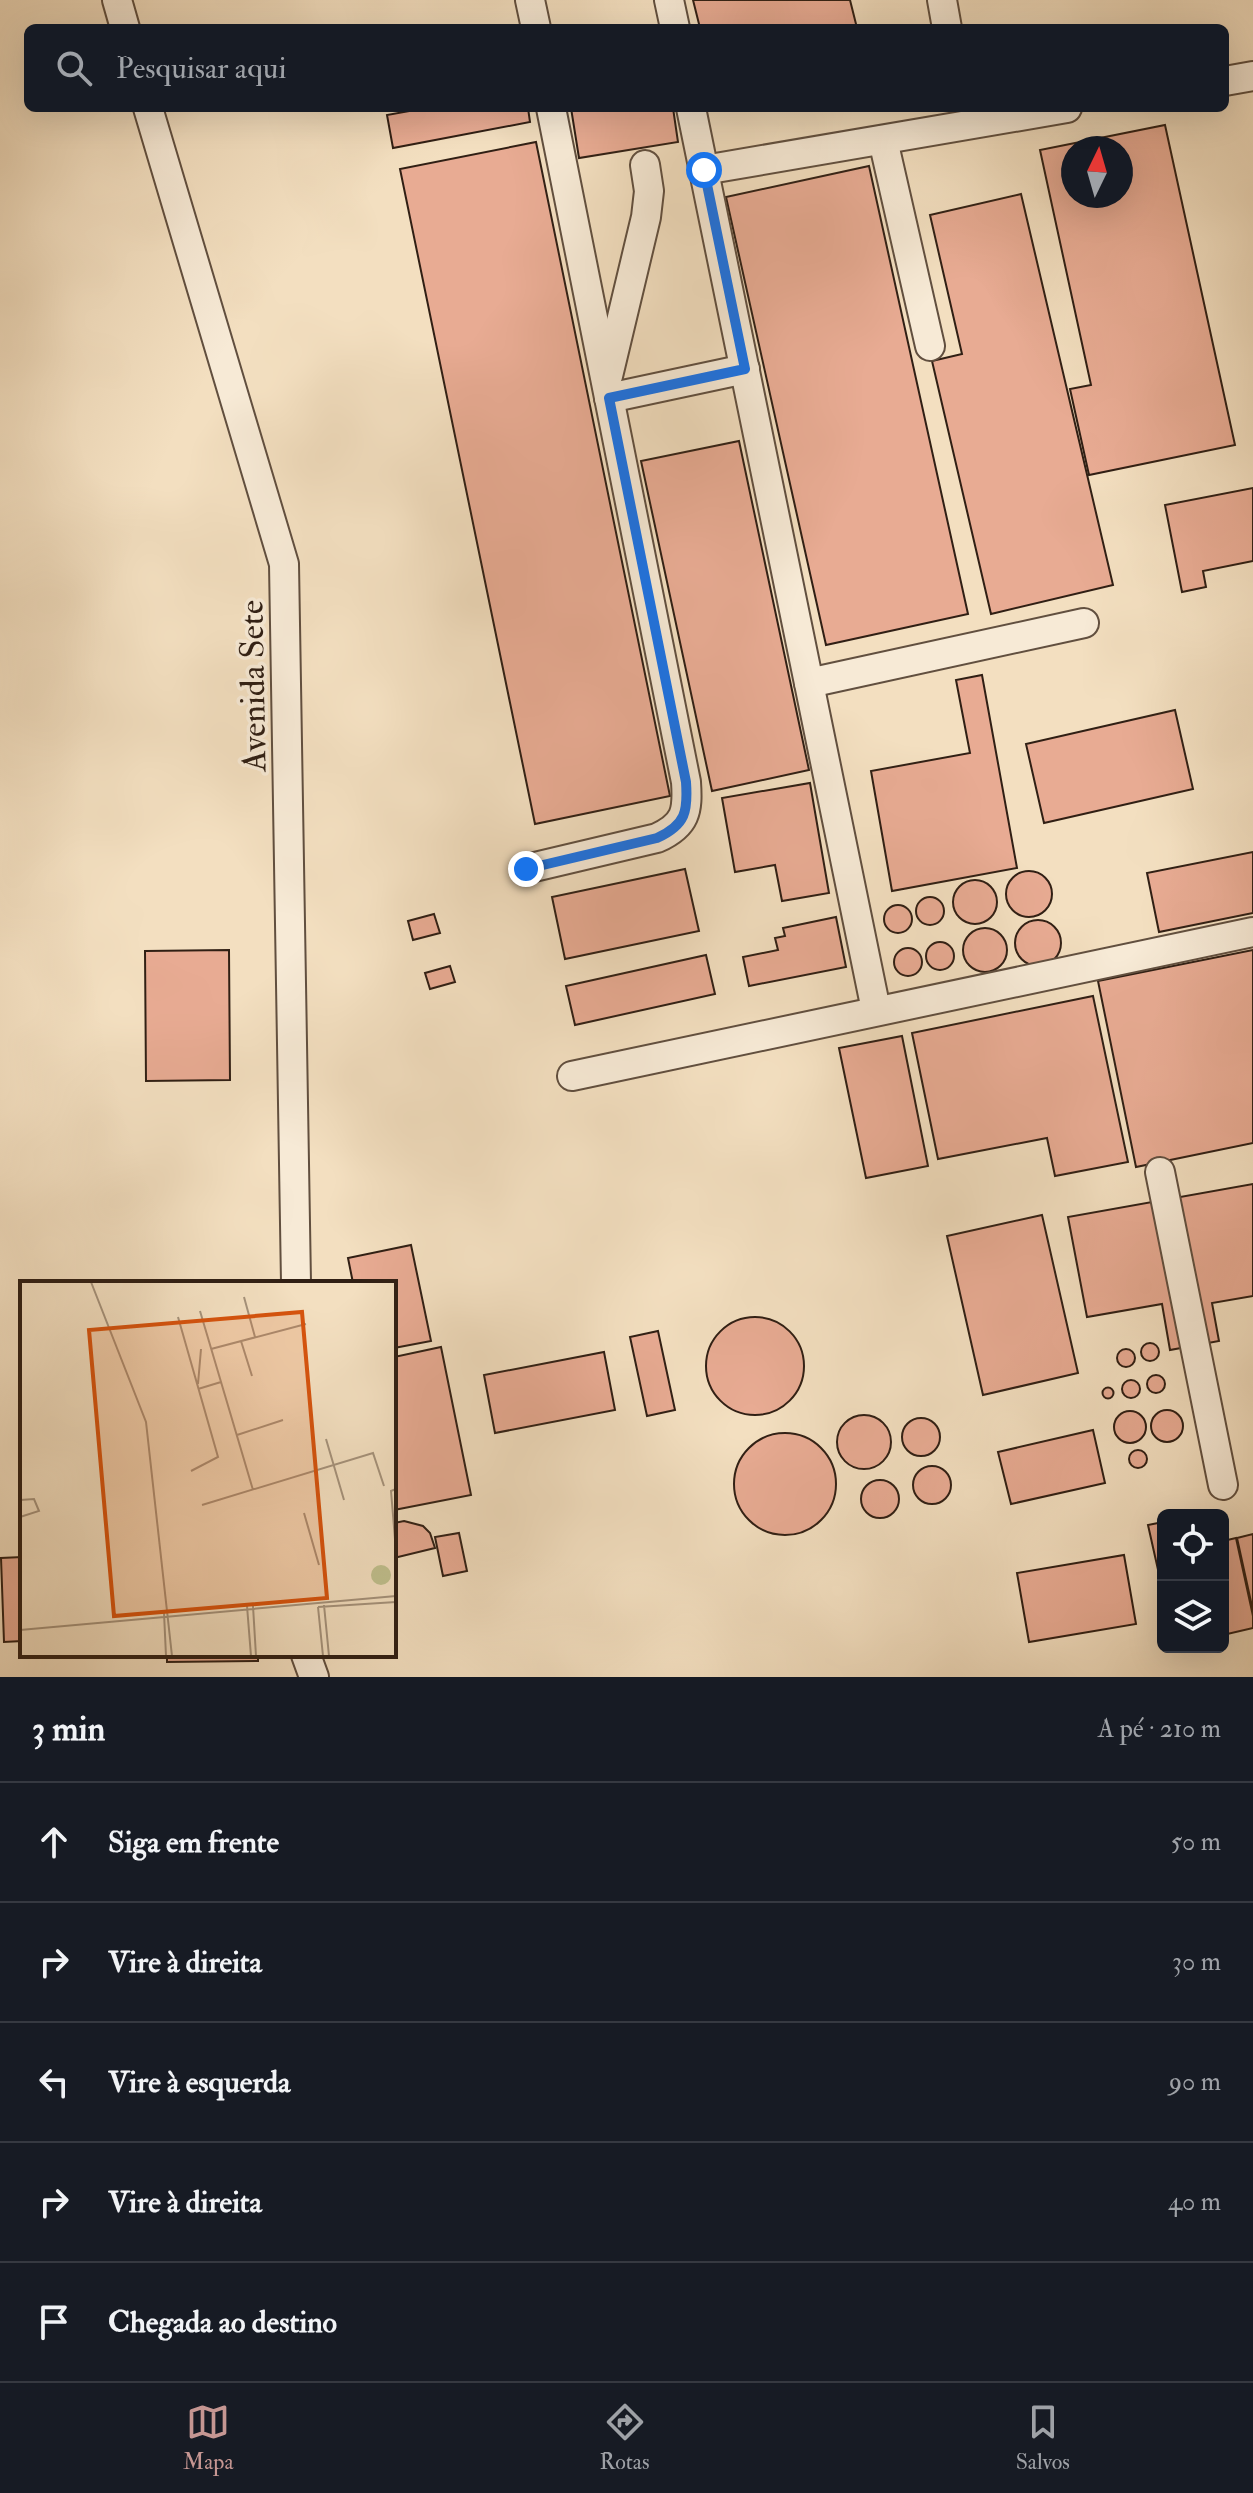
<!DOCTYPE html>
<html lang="pt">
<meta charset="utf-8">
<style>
:root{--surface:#171b24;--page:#242831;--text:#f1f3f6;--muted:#9ea1a6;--line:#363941;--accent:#c59692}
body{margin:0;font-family:"IM FELL Double Pica",serif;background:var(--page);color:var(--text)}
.controls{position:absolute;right:24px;bottom:24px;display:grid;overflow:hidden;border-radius:12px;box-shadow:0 8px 32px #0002}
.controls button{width:72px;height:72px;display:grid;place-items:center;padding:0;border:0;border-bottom:2px solid var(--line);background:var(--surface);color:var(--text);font:40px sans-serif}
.compass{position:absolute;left:1061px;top:136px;width:72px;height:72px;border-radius:50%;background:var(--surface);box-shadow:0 8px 32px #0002;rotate:5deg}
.stop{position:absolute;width:24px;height:24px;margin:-18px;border:6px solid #1a73e8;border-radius:50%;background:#fff}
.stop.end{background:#1a73e8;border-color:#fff;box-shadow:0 2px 8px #0008}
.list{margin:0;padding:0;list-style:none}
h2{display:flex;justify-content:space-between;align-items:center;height:104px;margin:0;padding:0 32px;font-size:34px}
h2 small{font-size:26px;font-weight:400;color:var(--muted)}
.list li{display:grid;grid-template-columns:52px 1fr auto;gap:24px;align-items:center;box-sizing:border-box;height:120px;padding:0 32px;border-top:2px solid var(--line)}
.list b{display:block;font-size:30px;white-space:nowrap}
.list em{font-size:26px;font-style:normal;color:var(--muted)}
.icon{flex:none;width:44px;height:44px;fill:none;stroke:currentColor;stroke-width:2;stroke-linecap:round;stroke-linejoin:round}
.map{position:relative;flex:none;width:1253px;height:1677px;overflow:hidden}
.search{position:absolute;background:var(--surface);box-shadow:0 8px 32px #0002;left:24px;right:24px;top:24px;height:88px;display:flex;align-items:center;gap:20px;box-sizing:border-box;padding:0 28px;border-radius:12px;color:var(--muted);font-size:30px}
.sheet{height:704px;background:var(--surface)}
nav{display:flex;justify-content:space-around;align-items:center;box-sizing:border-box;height:112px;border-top:2px solid var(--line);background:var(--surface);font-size:22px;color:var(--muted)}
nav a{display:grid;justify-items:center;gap:4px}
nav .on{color:var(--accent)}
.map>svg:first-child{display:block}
.building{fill:#e8ab93;stroke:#301f14;stroke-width:2;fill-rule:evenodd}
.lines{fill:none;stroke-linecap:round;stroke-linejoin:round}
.minor-casing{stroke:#614f3f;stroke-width:32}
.minor{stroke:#f7ead6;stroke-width:28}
.route{stroke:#1a73e8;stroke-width:10}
.labels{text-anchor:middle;stroke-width:7;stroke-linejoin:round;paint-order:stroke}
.street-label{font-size:34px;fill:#301f14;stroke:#f7ead6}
.inset-road{fill:none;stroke:#a5927b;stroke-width:2}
.view{fill:#d6530d;fill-opacity:0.15;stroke:#d6530d;stroke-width:4}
.inset-edge{fill:none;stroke:#301f14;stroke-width:4}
</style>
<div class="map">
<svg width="1253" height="1677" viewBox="0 0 1253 1677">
<rect width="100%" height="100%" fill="#f3dfc0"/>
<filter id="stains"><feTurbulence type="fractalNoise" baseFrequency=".0025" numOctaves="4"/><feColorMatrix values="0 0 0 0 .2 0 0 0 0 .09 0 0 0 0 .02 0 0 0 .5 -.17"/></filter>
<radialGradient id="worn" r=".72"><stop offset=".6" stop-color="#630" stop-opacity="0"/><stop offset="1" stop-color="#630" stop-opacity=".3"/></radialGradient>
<g class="building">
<polygon points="693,0 850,0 857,28 700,28"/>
<polygon points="426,108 528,108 530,122 393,148 387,115"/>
<polygon points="571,108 673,108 678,142 579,158"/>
<path d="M1165,125L1235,445L1089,475L1070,389L1091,385L1040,150ZM1073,148H1121V196H1073Z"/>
<polygon points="536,142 670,796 535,824 400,169"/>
<polygon points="869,166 968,614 826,645 726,197"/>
<polygon points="1021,194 1113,585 991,614 932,361 962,354 930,215"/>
<polygon points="739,441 809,770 712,791 641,461"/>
<polygon points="1253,488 1253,561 1203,571 1206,587 1182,592 1165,505"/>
<polygon points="982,675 1017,868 892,891 871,771 970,753 956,680"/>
<polygon points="1175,710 1193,789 1044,823 1026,744"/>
<polygon points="810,783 829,893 782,901 775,865 735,872 722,798"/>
<polygon points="1253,852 1253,913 1159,932 1147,873"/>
<polygon points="685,869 699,931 565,959 552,897"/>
<circle cx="1029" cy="894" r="23"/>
<circle cx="975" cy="902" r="22"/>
<circle cx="930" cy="911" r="14"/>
<circle cx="898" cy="919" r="14"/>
<polygon points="434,914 440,933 413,940 408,921"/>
<polygon points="836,917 846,967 749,986 743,957 778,950 775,938 785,936 783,928"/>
<circle cx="1038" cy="943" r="23"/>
<circle cx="985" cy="950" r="22"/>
<circle cx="940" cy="956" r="14"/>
<circle cx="908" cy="962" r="14"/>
<polygon points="229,950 230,1080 146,1081 145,951"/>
<polygon points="1253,950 1253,1143 1136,1167 1098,981"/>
<polygon points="706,955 715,994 575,1025 566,986"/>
<polygon points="450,966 455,982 430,989 425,973"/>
<polygon points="1093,996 1128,1162 1055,1176 1047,1138 938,1159 912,1033"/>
<polygon points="902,1036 928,1166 866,1178 839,1048"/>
<polygon points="1253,1184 1253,1296 1212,1303 1219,1341 1170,1350 1162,1304 1087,1317 1068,1217"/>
<polygon points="1042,1215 1078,1373 983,1395 947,1236"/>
<polygon points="411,1245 431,1341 394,1348 394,1283 353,1283 348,1258"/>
<circle cx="755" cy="1366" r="49"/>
<polygon points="658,1331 675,1410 647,1416 630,1337"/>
<circle cx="1150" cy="1352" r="9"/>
<polygon points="441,1347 471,1495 394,1510 394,1357"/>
<circle cx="1126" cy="1358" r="9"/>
<polygon points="604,1352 615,1410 495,1433 484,1375"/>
<circle cx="1156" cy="1384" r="9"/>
<circle cx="1131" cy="1389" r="9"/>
<circle cx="1108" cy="1393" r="5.5"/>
<circle cx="1167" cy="1426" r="16"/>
<circle cx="1130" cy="1427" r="16"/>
<circle cx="864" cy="1442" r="27"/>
<circle cx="921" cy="1437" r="19"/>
<polygon points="1093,1430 1105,1483 1011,1504 998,1452"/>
<circle cx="785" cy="1484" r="51"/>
<circle cx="1138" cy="1459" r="9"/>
<circle cx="932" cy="1485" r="19"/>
<circle cx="880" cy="1499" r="19"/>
<polygon points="404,1521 423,1526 430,1533 435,1548 394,1558 394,1523"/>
<polygon points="1163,1522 1163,1592 1148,1525"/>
<polygon points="459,1533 467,1571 443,1576 435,1537"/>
<polygon points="1253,1534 1253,1611 1237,1538"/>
<polygon points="1236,1538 1253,1616 1253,1628 1223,1635 1223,1541"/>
<polygon points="1124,1555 1136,1624 1029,1642 1017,1573"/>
<polygon points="22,1557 22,1641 4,1642 1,1558"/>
<polygon points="167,1655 258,1655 258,1661 167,1662"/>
</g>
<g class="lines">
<g class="minor-casing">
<g id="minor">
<polyline points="117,0 125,28"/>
<polyline points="530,0 536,28"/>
<polyline points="669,0 675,28"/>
<polyline points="942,0 947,28"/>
<polyline points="1225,81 1253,76"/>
<polyline points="148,108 284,564 296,1283"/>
<polyline points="691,108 876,1010"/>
<polyline points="883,140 930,346"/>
<polyline points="704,170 1067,108"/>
<polyline points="608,376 646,217 649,191 645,165"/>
<polyline points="609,398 745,369"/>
<polyline points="809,683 1084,623"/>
<path d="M526,869L657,838C686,825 688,811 686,782L551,108"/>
<polyline points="572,1076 1253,932"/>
<polyline points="1160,1172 1223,1485"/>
<polyline points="306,1655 314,1677"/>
</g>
</g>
<use href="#minor" class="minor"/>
</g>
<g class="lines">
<path class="route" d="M526,869L657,838C686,825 688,811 686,782L609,398L745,369L704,170"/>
</g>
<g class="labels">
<g class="street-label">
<text transform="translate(252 686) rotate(-91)" y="12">Avenida Sete</text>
</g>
</g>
<g transform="translate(20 1281)">
<rect width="376" height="376" fill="#f3dfc0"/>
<path d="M351 294a10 10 0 1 1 20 0a10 10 0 1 1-20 0Z" fill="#c0c08e"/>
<path class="inset-road" d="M71,1L126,141L152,375M224,16L235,56M180,30L233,209M158,36L198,176L171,190M221,60L232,95M191,68L286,43M178,103L181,68M178,108L201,101M217,154L263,139M306,158L324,219M376,208L371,210L376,270M0,219L14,218L19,230L0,236M182,224L353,172L364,205M284,232L299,284M304,324L309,375M227,325L231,375M233,325L236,375M298,326L376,321M298,326L303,375M144,332L146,375M0,349L376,315"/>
<path class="view" d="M282,31L307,317L94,335L69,49Z"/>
<rect width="376" height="376" class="inset-edge"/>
</g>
<rect width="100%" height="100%" filter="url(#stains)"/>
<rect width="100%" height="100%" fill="url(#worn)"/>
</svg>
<div class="controls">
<button><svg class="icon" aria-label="locate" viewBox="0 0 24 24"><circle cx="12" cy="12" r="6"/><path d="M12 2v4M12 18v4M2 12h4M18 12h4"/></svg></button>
<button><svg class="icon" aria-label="layers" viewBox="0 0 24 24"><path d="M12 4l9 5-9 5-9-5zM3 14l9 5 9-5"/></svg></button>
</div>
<svg class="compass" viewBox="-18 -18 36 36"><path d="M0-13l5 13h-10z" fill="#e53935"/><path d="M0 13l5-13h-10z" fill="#9ea1a6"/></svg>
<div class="stop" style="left:704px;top:170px"></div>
<div class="stop end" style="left:526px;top:869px"></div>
<div class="search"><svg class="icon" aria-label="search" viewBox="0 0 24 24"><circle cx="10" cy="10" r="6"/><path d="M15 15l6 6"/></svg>Pesquisar aqui</div>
</div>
<section class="sheet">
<h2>3 min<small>A pé · 210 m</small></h2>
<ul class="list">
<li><svg class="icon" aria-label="ahead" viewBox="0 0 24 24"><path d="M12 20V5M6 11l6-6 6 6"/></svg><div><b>Siga em frente</b></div><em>50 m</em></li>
<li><svg class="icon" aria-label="right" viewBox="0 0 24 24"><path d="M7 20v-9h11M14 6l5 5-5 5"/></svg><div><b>Vire à direita</b></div><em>30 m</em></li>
<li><svg class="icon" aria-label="left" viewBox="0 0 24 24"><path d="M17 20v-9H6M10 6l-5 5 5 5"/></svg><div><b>Vire à esquerda</b></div><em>90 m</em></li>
<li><svg class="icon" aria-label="right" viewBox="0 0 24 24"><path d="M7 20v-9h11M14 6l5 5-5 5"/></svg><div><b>Vire à direita</b></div><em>40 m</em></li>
<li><svg class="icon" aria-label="arrive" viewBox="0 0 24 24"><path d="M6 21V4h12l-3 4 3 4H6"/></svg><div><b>Chegada ao destino</b></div></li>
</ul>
</section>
<nav>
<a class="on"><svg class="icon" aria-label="map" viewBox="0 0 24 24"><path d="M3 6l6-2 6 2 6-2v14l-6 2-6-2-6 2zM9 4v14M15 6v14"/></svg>Mapa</a>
<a><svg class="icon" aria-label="directions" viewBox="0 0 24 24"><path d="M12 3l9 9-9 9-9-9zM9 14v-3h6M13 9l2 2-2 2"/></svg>Rotas</a>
<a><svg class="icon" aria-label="saved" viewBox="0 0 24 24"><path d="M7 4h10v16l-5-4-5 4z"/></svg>Salvos</a>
</nav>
